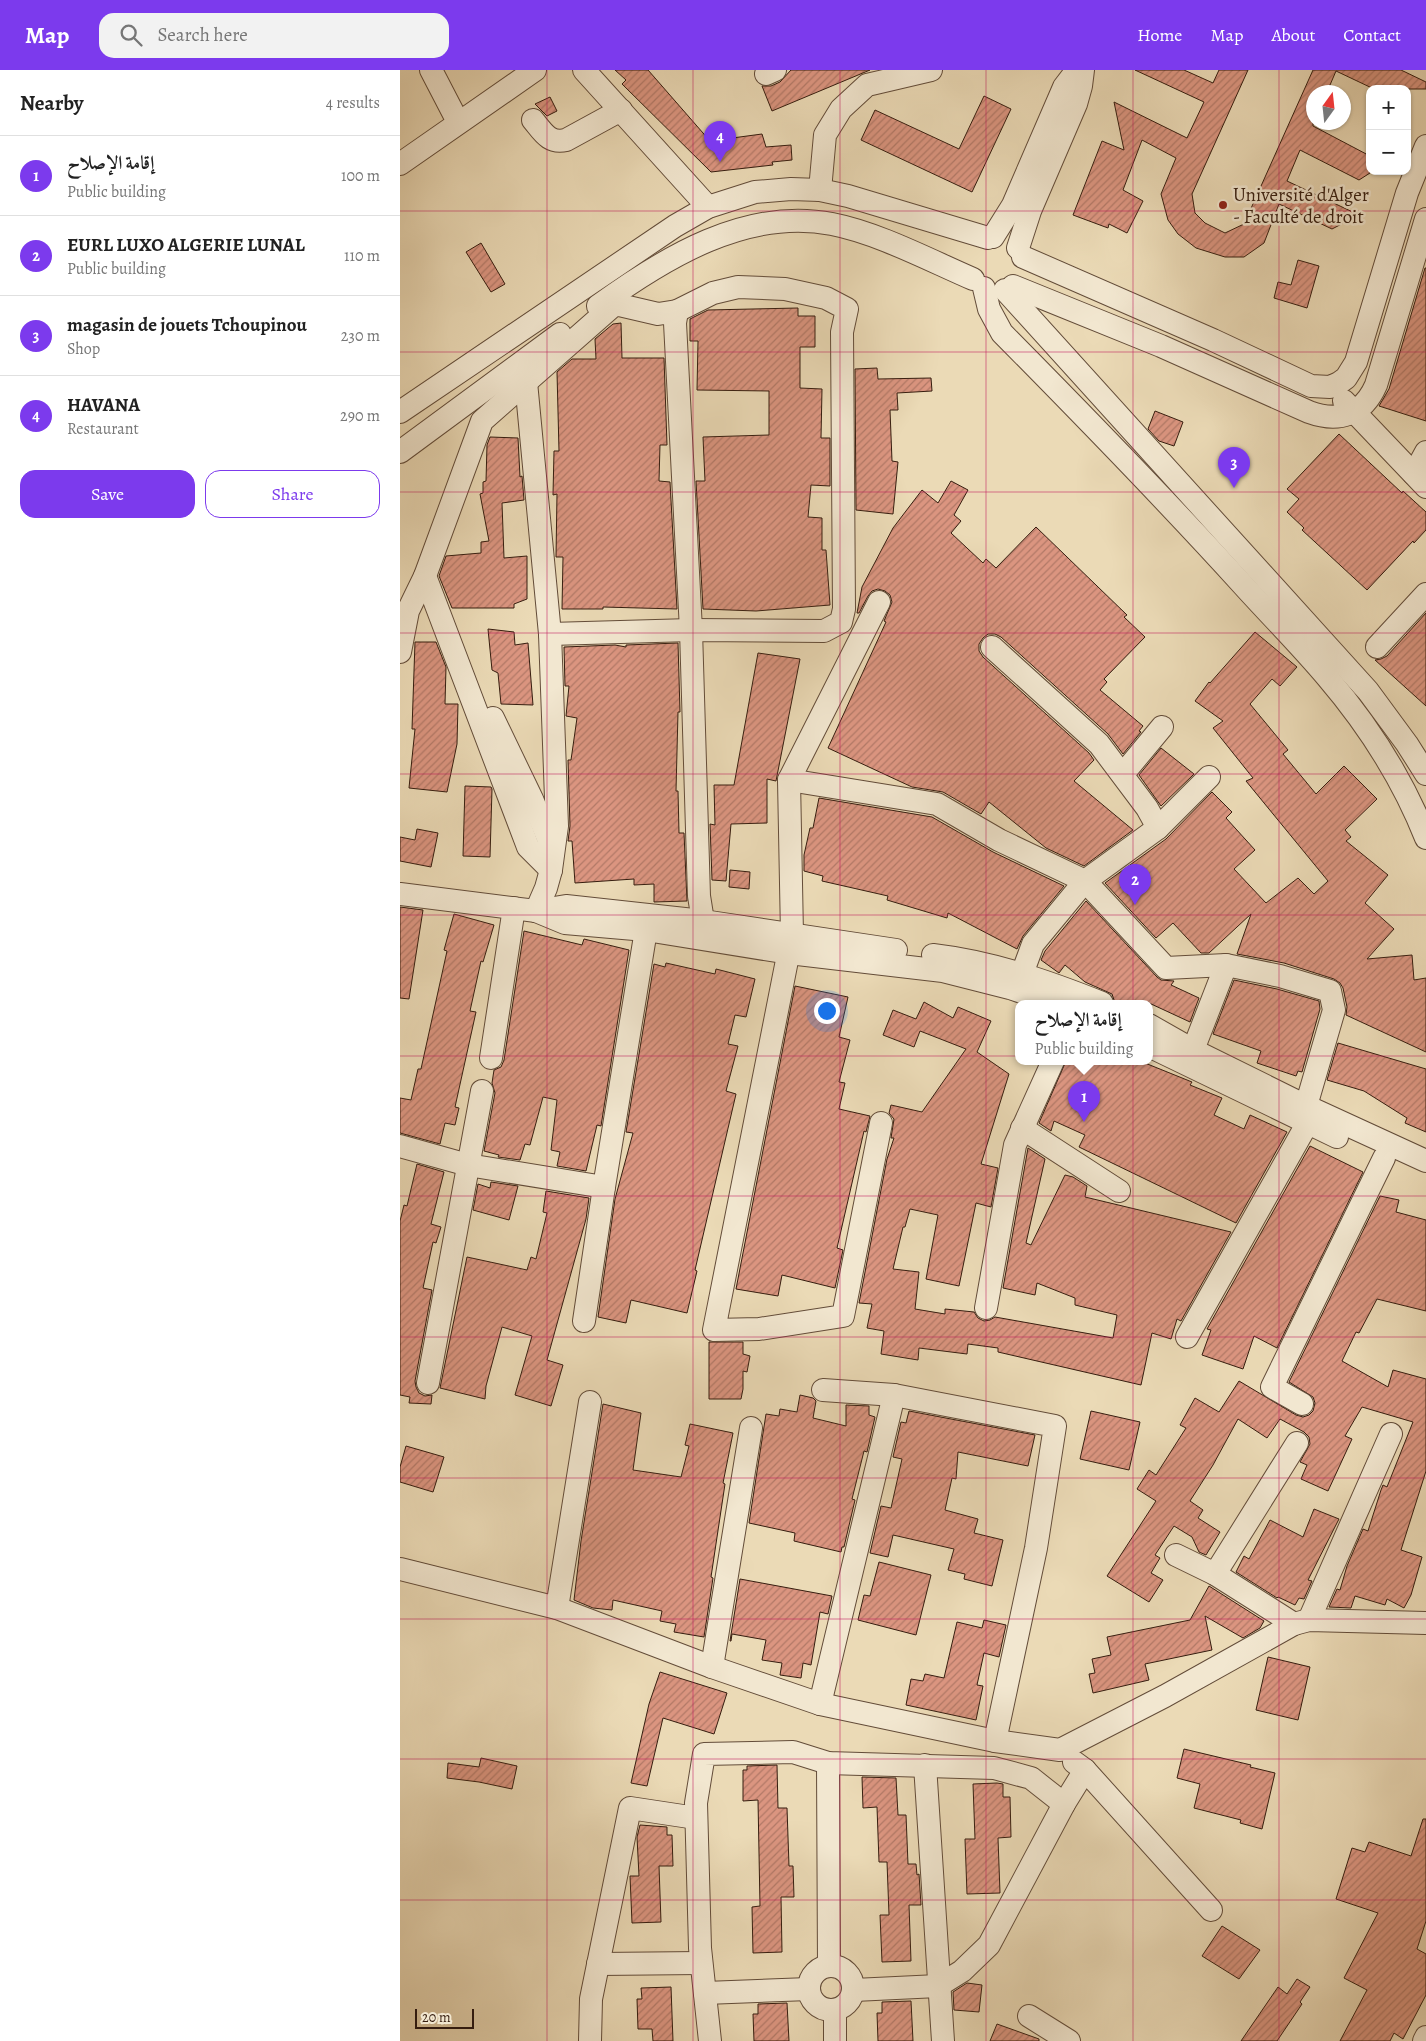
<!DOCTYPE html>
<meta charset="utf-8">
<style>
:root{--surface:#fff;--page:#f2f2f2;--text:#222;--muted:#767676;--line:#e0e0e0;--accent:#7c3aed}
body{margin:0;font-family:Alegreya,Amiri,serif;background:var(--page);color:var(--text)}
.controls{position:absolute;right:15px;top:15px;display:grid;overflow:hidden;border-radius:10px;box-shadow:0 1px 4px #0004}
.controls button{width:45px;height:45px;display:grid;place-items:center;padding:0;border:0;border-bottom:1px solid var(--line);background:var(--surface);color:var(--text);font:25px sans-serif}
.compass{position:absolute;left:906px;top:15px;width:45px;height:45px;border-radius:50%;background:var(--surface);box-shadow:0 1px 4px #0004;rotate:15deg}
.scale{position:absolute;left:15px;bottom:12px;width:59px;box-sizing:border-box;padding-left:5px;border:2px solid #361d0f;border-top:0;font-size:14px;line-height:18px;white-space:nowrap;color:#361d0f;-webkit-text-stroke:4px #f2e7d0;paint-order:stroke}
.you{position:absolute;left:426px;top:940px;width:18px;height:18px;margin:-12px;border:4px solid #fff;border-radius:50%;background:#1a73e8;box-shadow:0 0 0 8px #1a73e833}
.badge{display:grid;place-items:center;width:32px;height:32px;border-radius:50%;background:var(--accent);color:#fff;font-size:16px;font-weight:700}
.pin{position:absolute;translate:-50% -41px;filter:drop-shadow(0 1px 2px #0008)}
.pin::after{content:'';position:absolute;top:26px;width:18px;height:15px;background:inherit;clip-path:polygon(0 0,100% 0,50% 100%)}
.popup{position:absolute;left:615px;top:930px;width:138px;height:65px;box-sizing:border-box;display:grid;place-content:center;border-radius:10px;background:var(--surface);filter:drop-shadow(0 1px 4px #0005);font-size:16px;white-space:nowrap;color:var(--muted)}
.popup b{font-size:19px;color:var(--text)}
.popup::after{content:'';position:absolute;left:50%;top:100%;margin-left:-10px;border:10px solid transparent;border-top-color:var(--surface)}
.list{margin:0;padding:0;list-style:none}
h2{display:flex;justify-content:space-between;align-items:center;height:65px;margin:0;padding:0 20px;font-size:21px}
h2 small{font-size:16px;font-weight:400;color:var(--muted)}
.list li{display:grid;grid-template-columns:32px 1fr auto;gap:15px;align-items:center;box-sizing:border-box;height:80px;padding:0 20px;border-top:1px solid var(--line)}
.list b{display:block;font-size:19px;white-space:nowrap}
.list p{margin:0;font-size:16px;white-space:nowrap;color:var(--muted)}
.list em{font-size:16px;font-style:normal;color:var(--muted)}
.actions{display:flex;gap:10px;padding:15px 20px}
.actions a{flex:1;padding:11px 0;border:1px solid var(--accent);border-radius:15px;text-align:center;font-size:18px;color:var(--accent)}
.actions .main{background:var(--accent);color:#fff}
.icon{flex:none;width:28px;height:28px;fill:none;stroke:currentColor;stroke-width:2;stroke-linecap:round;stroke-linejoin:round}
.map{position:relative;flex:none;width:1026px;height:1971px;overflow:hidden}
header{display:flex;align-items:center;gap:30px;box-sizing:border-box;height:70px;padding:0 25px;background:var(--accent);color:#fff}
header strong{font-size:24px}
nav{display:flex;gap:28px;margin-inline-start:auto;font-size:18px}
.search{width:350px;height:45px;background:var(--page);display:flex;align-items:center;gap:12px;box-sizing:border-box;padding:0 18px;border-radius:15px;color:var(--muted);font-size:19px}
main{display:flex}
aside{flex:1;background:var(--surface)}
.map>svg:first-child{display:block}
.building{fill:url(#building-hatch);stroke:#361d0f}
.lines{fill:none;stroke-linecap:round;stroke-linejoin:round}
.minor-casing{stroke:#634c39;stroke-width:24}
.minor{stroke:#f2e7d0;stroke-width:22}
.grid{fill:none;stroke:#c2185b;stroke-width:1;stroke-opacity:0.55}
.poi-dot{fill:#8f2418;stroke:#f2e7d0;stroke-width:2}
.labels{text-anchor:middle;stroke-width:5;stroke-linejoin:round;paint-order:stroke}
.poi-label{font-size:19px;fill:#361d0f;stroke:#f2e7d0;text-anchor:start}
</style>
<header>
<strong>Map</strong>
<div class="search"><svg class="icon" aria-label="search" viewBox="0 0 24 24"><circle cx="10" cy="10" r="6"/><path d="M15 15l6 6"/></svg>Search here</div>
<nav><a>Home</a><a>Map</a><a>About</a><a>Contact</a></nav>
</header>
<main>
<aside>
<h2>Nearby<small>4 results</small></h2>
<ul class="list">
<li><span class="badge">1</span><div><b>إقامة الإصلاح</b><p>Public building</p></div><em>100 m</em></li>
<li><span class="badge">2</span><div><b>EURL LUXO ALGERIE LUNAL</b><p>Public building</p></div><em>110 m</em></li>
<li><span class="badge">3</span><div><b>magasin de jouets Tchoupinou</b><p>Shop</p></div><em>230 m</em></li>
<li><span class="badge">4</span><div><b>HAVANA</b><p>Restaurant</p></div><em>290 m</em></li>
</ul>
<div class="actions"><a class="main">Save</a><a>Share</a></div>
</aside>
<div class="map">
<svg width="1026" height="1971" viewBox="0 0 1026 1971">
<defs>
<pattern id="building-hatch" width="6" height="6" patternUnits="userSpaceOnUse" patternTransform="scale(1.25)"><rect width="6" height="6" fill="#db9580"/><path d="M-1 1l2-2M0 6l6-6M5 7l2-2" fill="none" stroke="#b27967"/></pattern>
</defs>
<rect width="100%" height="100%" fill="#ebdab6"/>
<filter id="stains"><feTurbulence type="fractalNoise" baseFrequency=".004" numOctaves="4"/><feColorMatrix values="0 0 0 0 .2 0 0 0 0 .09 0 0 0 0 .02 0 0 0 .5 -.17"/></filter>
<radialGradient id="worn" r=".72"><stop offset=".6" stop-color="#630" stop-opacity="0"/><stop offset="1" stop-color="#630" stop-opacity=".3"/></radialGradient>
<g class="building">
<polygon points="215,0 248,0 310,71 362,64 366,77 391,75 392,90 372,92 373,95 311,102 222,14 226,10"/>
<polygon points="391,0 470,0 372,41 362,16 371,16 380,12"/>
<polygon points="735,0 784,0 813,13 819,0 848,0 792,124 795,143 805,153 825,163 844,154 913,0 1001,0 1026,12 1026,19 974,19 936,1 927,22 914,22 913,56 970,86 970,103 959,110 900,80 887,111 959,145 932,159 879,134 864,173 844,187 825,187 796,178 778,164 768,150 761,124 776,88 742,70 723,120 743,131 727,163 709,154 708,158 673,145 702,71 724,80 714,32 787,68 804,32"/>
<polygon points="584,26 611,39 572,122 461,70 475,40 559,79"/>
<polygon points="150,27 157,41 147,46 135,34"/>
<polygon points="81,173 105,214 91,222 66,182"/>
<polygon points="898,190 919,196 907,238 874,228 878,212 891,215"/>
<polygon points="1025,198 1026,198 1026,351 979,336 989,319"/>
<polygon points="398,238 398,246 415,246 415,277 400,277 400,318 422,319 421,368 430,368 430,416 411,415 408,447 422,448 422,480 426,480 430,535 356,541 303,539 296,411 305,411 303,367 369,365 369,321 297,320 298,271 290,271 290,249 308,240"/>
<polygon points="221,253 222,288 264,288 267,375 260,375 259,411 270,412 277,539 203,537 203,539 162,539 163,487 156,487 157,424 153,425 154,381 159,381 157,302 172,289 196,289 195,269 213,254"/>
<polygon points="477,298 478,309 531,308 532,321 497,323 498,340 490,340 492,391 498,392 493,444 456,440 455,299"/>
<polygon points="755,341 783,352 774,376 759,371 748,359"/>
<polygon points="939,364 1002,423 1003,421 1026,442 1026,460 1014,473 1013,471 967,520 902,460 904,458 887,442 899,429 887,419"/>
<polygon points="90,367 118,368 120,407 122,406 124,430 102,433 104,488 127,486 127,529 114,534 114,538 52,538 39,506 46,486 81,483 81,472 89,471 80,424 83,423 83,412 86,411 87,375"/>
<polygon points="551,411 568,420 554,445 561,451 551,463 583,493 586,489 596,498 636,457 727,545 724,547 745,567 704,609 707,612 700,620 743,656 739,661 741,662 723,684 708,664 601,567 595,564 588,564 583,568 579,574 579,581 583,587 689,683 694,690 674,711 733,760 684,796 646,778 589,732 581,744 543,722 512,717 428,678 486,552 484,551 492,532 490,525 485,521 478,519 472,521 468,526 459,543 457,543 462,517 493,458 522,420 538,433"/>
<polygon points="1026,543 1026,636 975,590 981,589 987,586"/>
<polygon points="88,559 114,562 115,575 128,573 133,635 101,634 98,603 92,600"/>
<polygon points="855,562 897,597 880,616 872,609 850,634 888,680 883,684 916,724 944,696 977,729 945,760 951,767 946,771 988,805 965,833 994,859 967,889 1012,885 1014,910 1026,908 1026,982 946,945 947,937 943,918 940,913 934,909 884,893 837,884 851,844 809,883 801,883 773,853 756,868 705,813 766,769 812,722 832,742 826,748 855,780 834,799 866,833 898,808 914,824 928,811 846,711 853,708 813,658 823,651 795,631 809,612 810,613"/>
<polygon points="15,572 36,572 46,597 45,634 58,634 57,674 47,722 9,718 15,659 12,659"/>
<polygon points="278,573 280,642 278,642 276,721 278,721 279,763 284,763 287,831 254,832 254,814 234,815 234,809 175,813 172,771 168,771 170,756 168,690 171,690 177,648 166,646 169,616 165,616 164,577 215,575 226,577 226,575"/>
<polygon points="358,583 400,589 376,711 367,709 367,753 331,754 326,811 312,810 310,754 315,755 314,715 334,715"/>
<polygon points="761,678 794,704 761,736 739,705"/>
<polygon points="65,716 91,717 92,719 90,787 63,786"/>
<polygon points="419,728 532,747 593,782 664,816 623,866 617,879 548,843 547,848 487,830 488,826 422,811 423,806 404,801 404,785 410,758 413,758"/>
<polygon points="17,759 38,763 31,797 0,791 0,767 15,770"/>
<polygon points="330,800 350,802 349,819 329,817"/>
<polygon points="686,831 757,907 761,910 774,911 771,915 799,928 790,952 749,933 715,933 712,924 685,912 665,895 659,903 641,890 645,881"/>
<polygon points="0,837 23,840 9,929 0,928"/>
<polygon points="54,844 94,855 83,892 81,891 70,941 76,942 55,1037 59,1038 55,1055 45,1053 40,1074 0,1063 0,1028 11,1030 18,999 21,999 47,881 44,880"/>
<polygon points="124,861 182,875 184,869 229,880 201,1056 197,1055 186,1101 157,1096 160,1082 151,1080 157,1030 143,1027 130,1075 125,1074 120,1090 98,1087 99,1085 84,1081 95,1023 92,1013 94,1000 101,997 104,990"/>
<polygon points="266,893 315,904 316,899 355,909 346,947 335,945 328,974 338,976 326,1021 336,1024 295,1200 297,1201 287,1243 231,1230 226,1253 198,1247 215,1129 233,1063 226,1062 254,894 265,897"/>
<polygon points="834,910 877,919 919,931 920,939 902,1002 898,1001 896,1006 857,993 861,981 813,964"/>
<polygon points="395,916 448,927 439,967 450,970 439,1012 445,1013 439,1039 470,1046 466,1062 464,1061 437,1178 443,1180 435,1218 382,1205 378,1226 336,1219"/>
<polygon points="524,932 553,948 558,937 591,951 577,982 609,1004 581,1094 598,1098 591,1137 576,1133 559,1216 526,1209 538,1145 510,1139 505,1157 503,1157 493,1199 519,1202 515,1239 545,1244 545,1239 574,1242 578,1248 584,1251 590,1250 595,1247 713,1268 717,1245 675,1235 675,1228 637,1213 635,1225 603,1218 628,1078 645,1089 626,1173 631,1175 665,1105 673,1107 687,1116 685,1127 831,1162 781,1251 777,1249 771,1269 752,1263 741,1315 598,1282 598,1278 568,1274 567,1284 519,1278 518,1290 481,1284 484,1261 467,1258 472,1234 459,1233 487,1089 494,1068 491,1068 494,1049 489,1043 491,1035 522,1042 566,979 520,961 514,977 483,965 493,940 516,949"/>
<polygon points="938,973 1026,999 1026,1062 1005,1053 1007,1048 964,1021 927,1010"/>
<polygon points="666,991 740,991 792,1012 790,1015 822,1028 814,1045 844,1059 850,1045 887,1062 836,1153 679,1077 685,1065 654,1051 651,1061 639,1053"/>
<polygon points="910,1076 963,1102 877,1278 854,1266 843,1299 802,1285 811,1260 807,1259"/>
<polygon points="17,1094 44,1102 31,1154 41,1157 36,1173 33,1172 23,1218 32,1220 15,1311 16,1317 19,1323 25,1326 32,1325 31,1334 9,1333 10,1327 0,1325 0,1151 4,1135 7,1136"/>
<polygon points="91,1112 118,1116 109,1150 73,1140 78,1114 90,1118"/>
<polygon points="146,1121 189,1128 186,1149 147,1290 163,1295 151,1336 115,1325 132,1266 102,1257 86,1316 85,1329 40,1318 67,1187 127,1200 131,1187 136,1189 147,1143 143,1142"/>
<polygon points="980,1126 999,1130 996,1142 1026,1150 1026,1241 977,1229 959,1263 956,1262 942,1291 988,1317 993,1300 1026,1309 1026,1401 1001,1480 1022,1487 1011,1525 1004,1538 987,1529 985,1535 955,1526 951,1538 929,1537 937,1519 940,1520 947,1496 963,1459 968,1461 981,1420 983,1415 987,1417 1013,1352 962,1337 945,1366 952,1369 928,1421 901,1409 907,1395 900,1392 910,1374 909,1367 904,1362 880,1349 867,1368 838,1349 813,1395 790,1431 803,1440 798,1448 820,1462 806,1485 799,1482 792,1467 774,1456 755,1485 760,1488 751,1503 763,1510 749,1532 707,1506 756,1431 737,1419 749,1400 756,1405 786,1358 780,1355 795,1328 819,1342 839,1311 896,1345 903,1347 909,1345 913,1341 915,1333 913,1327 889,1312"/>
<polygon points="309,1272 343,1272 343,1284 350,1286 347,1302 343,1301 343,1319 341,1329 309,1329"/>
<polygon points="400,1325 413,1328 416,1331 413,1348 446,1356 446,1335 469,1336 469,1345 475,1347 467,1382 464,1381 452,1429 455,1430 444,1477 442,1477 441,1482 394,1471 395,1463 349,1453 366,1344 379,1346 380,1339 397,1342"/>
<polygon points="203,1334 241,1343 233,1400 281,1407 289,1376 285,1375 290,1354 333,1363 323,1413 325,1414 311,1507 313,1508 304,1567 274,1562 276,1554 260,1551 262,1541 213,1530 212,1540 193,1538 174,1530 181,1471"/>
<polygon points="509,1341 635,1365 628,1396 558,1382 556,1409 552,1408 545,1440 578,1449 574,1463 603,1470 592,1516 564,1509 565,1504 548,1500 554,1479 493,1465 488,1487 470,1483 481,1436 491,1438 502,1389 493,1387 501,1352 506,1353"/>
<polygon points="691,1341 740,1352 729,1400 680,1389"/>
<polygon points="6,1376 44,1387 33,1422 0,1412 0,1397"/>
<polygon points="914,1439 939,1449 908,1510 912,1511 904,1529 899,1528 895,1535 878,1527 877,1528 836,1502 844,1486 849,1489 870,1450 903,1467"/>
<polygon points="479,1492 531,1505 516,1565 458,1550 464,1525 470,1526"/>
<polygon points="340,1509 432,1526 428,1544 420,1542 411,1595 403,1593 401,1608 380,1605 382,1593 362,1590 366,1570 332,1564 331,1571 330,1571"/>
<polygon points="809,1516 864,1551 860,1558 843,1568 805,1546 812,1580 745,1594 749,1610 693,1623 689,1604 695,1603 692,1589 711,1585 707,1567 790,1550"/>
<polygon points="584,1550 606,1555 599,1587 584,1583 577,1615 583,1616 576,1650 506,1635 511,1609 523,1611 525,1604 544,1608 557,1552 582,1558"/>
<polygon points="868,1587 910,1597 898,1650 856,1640"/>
<polygon points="260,1602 327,1623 314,1664 263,1648 247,1716 231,1713 249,1634"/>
<polygon points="784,1679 851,1695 850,1697 875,1703 862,1759 840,1753 841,1750 794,1738 800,1714 777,1708"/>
<polygon points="81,1688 117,1696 112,1719 79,1712 47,1708 48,1693 79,1697"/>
<polygon points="377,1695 378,1738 387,1738 389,1796 393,1796 394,1827 381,1827 382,1882 353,1883 352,1837 360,1836 358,1730 343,1731 343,1700 347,1700 347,1696"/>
<polygon points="462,1707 496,1708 498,1745 506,1745 508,1794 516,1794 517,1805 519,1804 521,1835 509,1835 511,1891 482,1892 480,1845 489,1845 487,1792 479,1792 477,1737 463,1738"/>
<polygon points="597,1713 603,1714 603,1727 610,1727 611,1767 598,1768 600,1823 567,1824 565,1769 575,1769 573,1714"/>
<polygon points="1023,1749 1026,1749 1026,1851 1017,1879 1026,1884 1026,1925 1003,1969 994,1963 990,1971 940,1971 967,1920 944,1908 978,1843 936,1829 952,1778 965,1782 969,1772 1011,1786"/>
<polygon points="240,1755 267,1757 267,1765 272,1765 273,1796 259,1796 261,1852 232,1853 230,1806 239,1806 237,1767"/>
<polygon points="822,1856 860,1880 839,1909 802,1886"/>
<polygon points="897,1909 910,1917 900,1932 902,1934 877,1971 841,1971 878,1917 887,1924"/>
<polygon points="567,1913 582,1915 579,1942 554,1940 553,1922"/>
<polygon points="271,1917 273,1971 253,1971 252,1959 238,1959 237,1929 242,1929 241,1918"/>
<polygon points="511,1931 513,1971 478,1971 477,1943 482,1943 482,1932"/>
<polygon points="387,1933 389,1971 354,1971 353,1944 358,1944 358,1934"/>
<polygon points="597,1954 639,1969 639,1971 590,1971"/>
</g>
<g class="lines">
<g class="minor-casing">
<g id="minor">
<polyline points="31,0 58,52"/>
<polyline points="184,0 308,137"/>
<polyline points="366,4 375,0"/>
<path d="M133,50C143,62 149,74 166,70L221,40"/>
<polyline points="0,94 135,0"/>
<polyline points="420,120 425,65 441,39 467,15 531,0"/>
<polyline points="593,167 613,135 664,17 677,0"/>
<polyline points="618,178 630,141 676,34 681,16 683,0"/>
<polyline points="623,187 813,270 911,316 930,317 939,313 946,308 956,292 1007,123 1026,76"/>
<path d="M613,216L761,276L909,342C939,353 963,345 976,315L1026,149"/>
<path d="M584,218L589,239L602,263C684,346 765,429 843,515C871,546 901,576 927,607C968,655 1003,710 1026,768"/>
<polyline points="605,220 968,621 1007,674 1026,704"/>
<path d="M198,236C264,188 347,137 432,154C478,163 529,190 573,209"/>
<polyline points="126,312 150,564 157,756 151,800 146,818 136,841"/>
<polyline points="944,331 1026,417"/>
<polyline points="0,342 275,156 308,137 355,122 391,119 420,120 448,126 588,168"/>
<polyline points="0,382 160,264"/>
<polyline points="1014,404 1026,382"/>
<polyline points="25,506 128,777 151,800"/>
<polyline points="479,532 389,710 392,865 314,1260 359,1259 443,1246 481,1053"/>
<polyline points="150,564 291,560 424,561 441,552 444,539 442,262 447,239 426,228 385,219 338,217 313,223 277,241"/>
<polyline points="592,577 699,674 747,738 758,758"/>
<polyline points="977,577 1026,524"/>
<polyline points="0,582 8,541 25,506 82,351 215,234 258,244 277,241 275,253 291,560 299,826 303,851"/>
<polyline points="93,648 132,729 152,778"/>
<polyline points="723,704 762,657"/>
<polyline points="389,710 537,734 599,770 685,811 766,898 826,895 880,906 930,921 934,940 906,1036"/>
<polyline points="0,824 136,841 165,853 246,860 389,883 543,901 610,918 654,933"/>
<polyline points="136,841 166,836 303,851 496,880"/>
<path d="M533,885C592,892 647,911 702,933"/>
<polyline points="622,904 633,874 685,811 758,758 809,707"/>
<polyline points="749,955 793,980 906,1036 1026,1091"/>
<polyline points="749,976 937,1067"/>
<polyline points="793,980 826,895"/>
<polyline points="91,988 114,838"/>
<polyline points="622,1058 719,1121"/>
<polyline points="0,1076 68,1095 204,1117"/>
<polyline points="586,1238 615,1075 653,991"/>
<polyline points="184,1251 204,1117 246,860"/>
<polyline points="787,1267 907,1054"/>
<polyline points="28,1313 82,1021"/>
<polyline points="423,1320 494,1325 655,1356 636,1478 595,1671"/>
<polyline points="902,1334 872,1317 984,1088"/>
<polyline points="776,1485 815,1504 894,1554"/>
<polyline points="0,1499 157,1538 312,1597 420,1634 595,1671 660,1680 765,1626 894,1554 909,1550 1026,1553"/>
<polyline points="815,1504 897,1373"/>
<polyline points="157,1538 190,1332"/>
<polyline points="909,1550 991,1364"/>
<polyline points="312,1597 351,1358"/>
<polyline points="420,1634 494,1325"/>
<polyline points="674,1692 685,1700 811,1840"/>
<polyline points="428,1693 429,1896"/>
<polyline points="525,1695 543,1971"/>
<polyline points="198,1894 301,1893"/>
<circle cx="431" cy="1918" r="22"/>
<polyline points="454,1920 538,1916 562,1901 589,1875 664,1734"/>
<polyline points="305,1923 409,1919"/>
<polyline points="435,1940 435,1971"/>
<polyline points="629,1946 669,1971"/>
<polyline points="190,1971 191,1929 230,1738 296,1748"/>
<polyline points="310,1971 300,1878 296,1733 304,1684 393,1682 428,1693 594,1698 631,1708 664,1734 685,1700"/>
<polyline points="1024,1971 1026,1967"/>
</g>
</g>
<use href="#minor" class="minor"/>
</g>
<path class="grid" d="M147,0V1971M293,0V1971M440,0V1971M586,0V1971M733,0V1971M879,0V1971M0,141H1026M0,282H1026M0,422H1026M0,563H1026M0,704H1026M0,845H1026M0,986H1026M0,1126H1026M0,1267H1026M0,1408H1026M0,1549H1026M0,1689H1026M0,1830H1026"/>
<circle class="poi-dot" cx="823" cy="135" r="5"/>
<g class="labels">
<g class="poi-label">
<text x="833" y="131">Université d'Alger<tspan x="833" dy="22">- Faculté de droit</tspan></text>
</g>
</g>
<rect width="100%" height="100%" filter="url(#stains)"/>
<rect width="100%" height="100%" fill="url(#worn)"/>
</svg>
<div class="controls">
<button>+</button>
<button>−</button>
</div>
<svg class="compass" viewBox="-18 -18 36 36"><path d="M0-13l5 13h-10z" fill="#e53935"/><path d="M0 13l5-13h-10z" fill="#767676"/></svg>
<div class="scale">20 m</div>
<div class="you"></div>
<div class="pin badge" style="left:684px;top:1052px">1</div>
<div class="popup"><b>إقامة الإصلاح</b>Public building</div>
<div class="pin badge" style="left:735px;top:835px">2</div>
<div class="pin badge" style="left:834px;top:418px">3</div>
<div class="pin badge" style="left:320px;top:92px">4</div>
</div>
</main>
